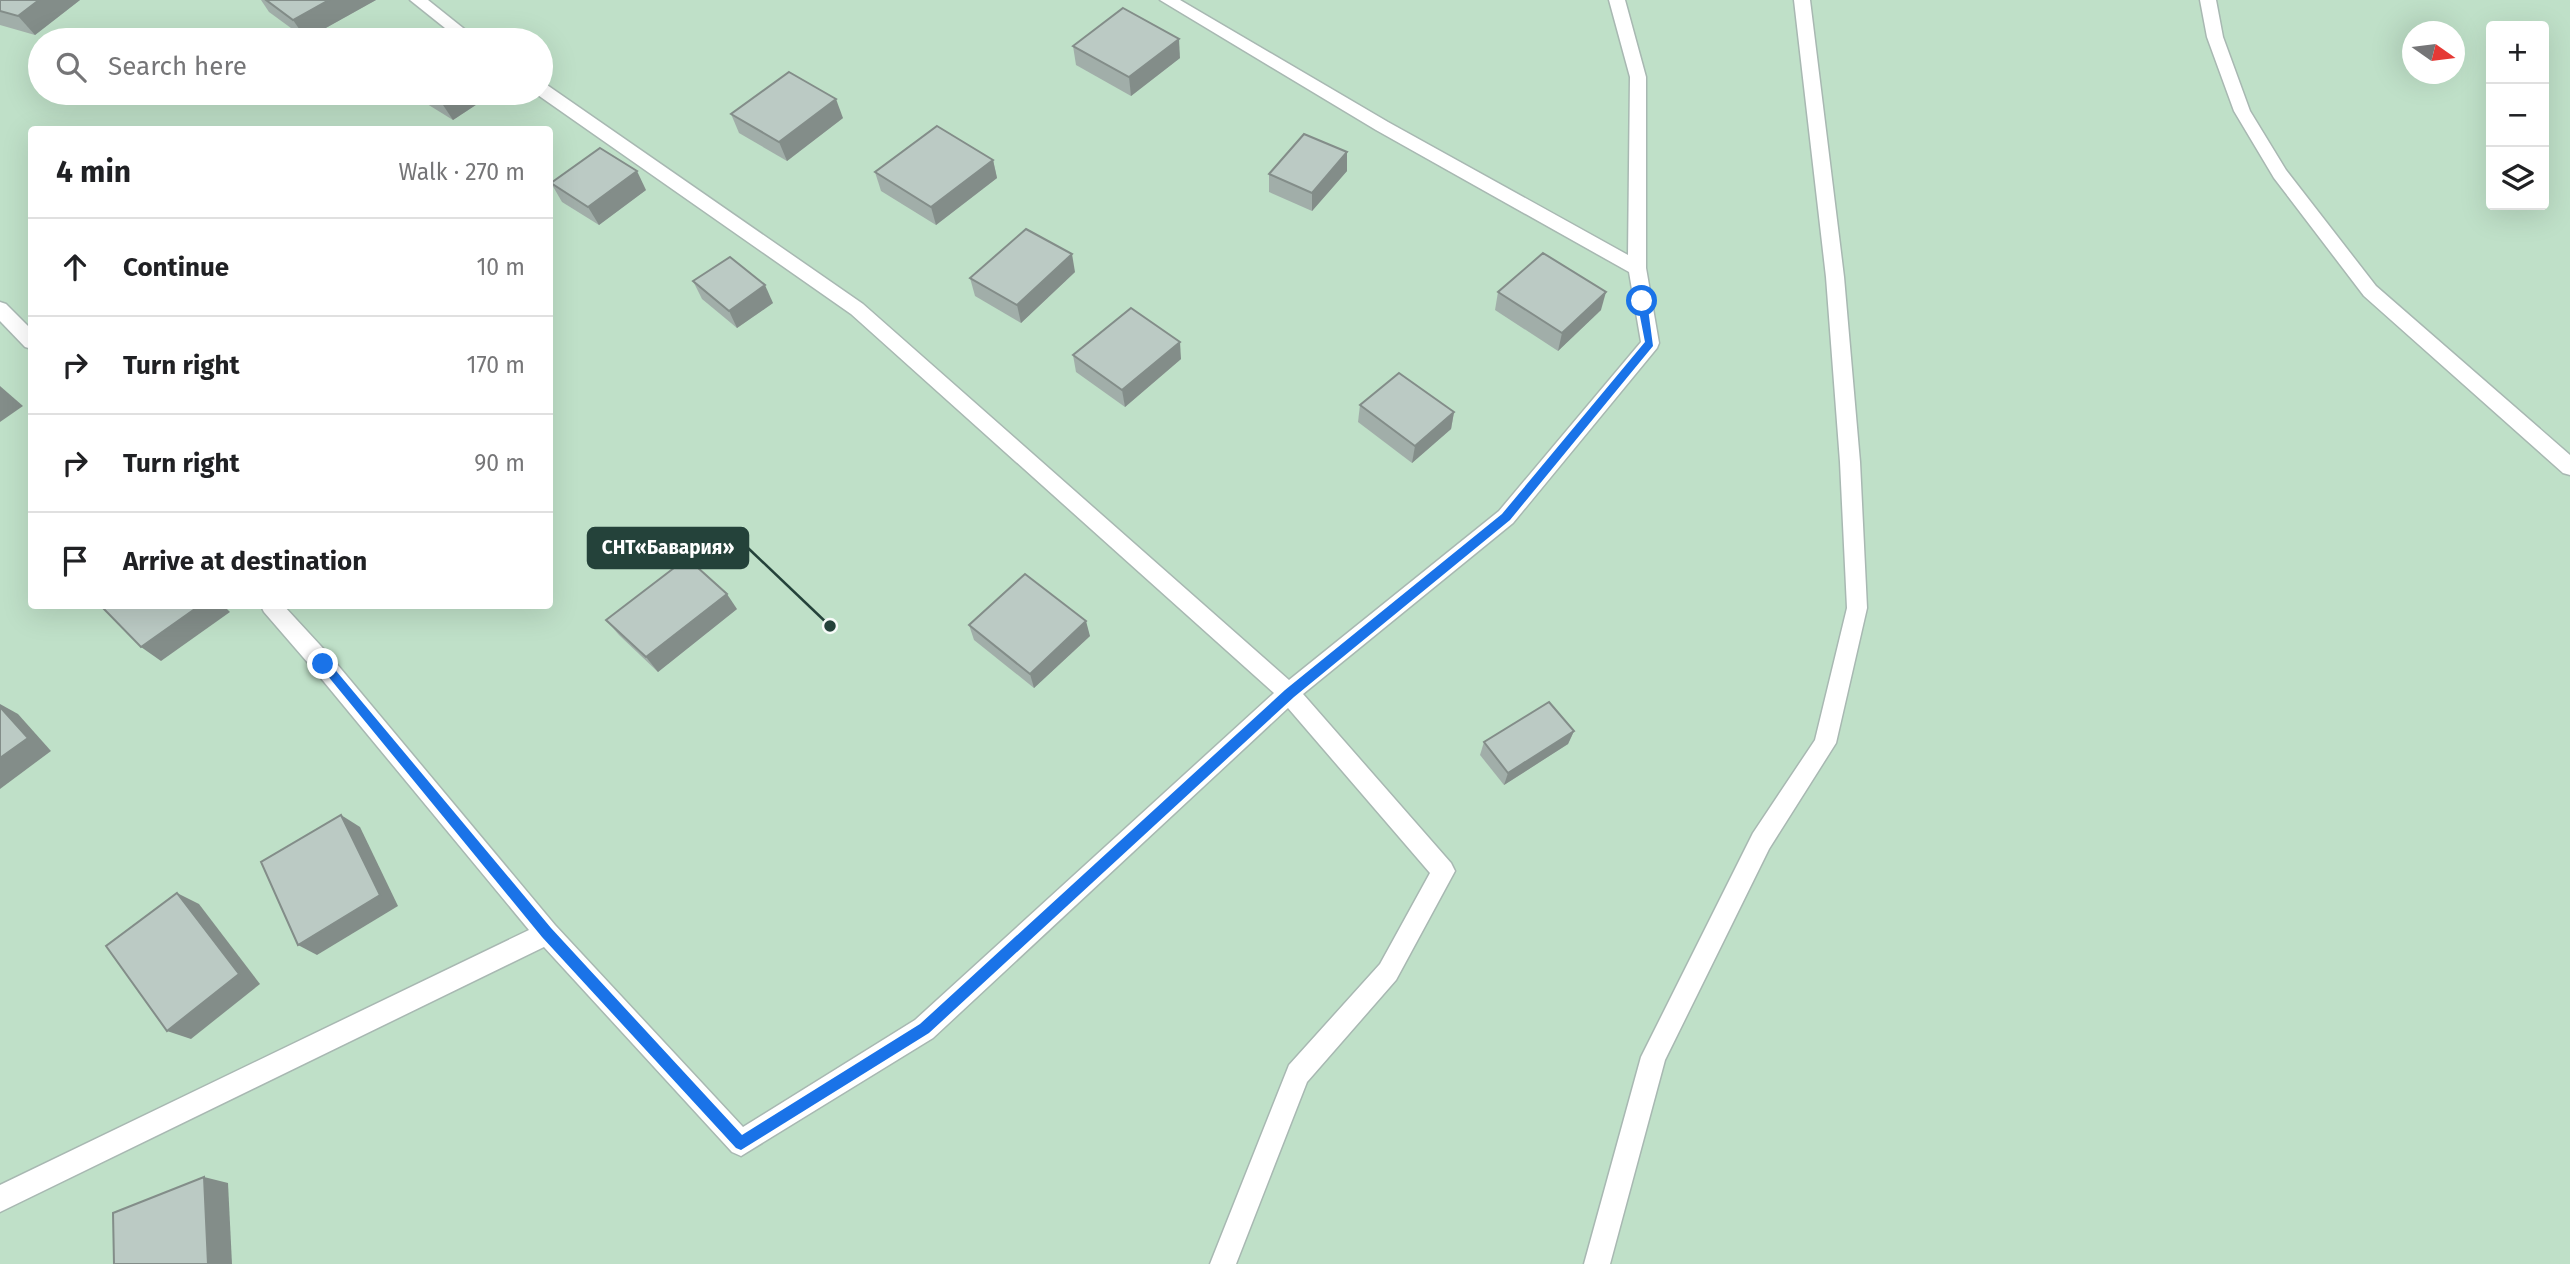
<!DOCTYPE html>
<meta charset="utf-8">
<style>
:root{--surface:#fff;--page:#f2f2f2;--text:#202124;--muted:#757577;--line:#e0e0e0}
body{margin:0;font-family:"Fira Sans",sans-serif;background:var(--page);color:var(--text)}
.controls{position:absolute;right:21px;top:21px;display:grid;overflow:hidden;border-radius:7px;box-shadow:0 7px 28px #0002}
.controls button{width:63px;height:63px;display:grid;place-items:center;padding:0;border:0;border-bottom:2px solid var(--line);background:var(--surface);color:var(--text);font:35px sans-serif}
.compass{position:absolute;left:2402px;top:21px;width:63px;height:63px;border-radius:50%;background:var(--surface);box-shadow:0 7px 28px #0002;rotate:104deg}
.stop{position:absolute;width:21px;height:21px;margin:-16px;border:5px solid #1a73e8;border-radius:50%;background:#fff}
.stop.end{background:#1a73e8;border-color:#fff;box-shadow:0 2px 7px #0008}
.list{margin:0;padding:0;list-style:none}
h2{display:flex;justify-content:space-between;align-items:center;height:91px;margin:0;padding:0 28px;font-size:30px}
h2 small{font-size:23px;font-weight:400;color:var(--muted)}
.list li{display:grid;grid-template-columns:46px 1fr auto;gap:21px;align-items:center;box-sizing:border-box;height:98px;padding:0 28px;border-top:2px solid var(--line)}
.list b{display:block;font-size:26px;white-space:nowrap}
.list em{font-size:23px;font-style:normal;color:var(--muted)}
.icon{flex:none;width:38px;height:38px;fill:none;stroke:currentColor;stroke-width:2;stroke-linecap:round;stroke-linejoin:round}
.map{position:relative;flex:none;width:2570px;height:1264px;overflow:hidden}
.search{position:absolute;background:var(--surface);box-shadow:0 7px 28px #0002;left:28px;top:28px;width:525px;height:77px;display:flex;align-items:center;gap:18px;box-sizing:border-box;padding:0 24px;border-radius:38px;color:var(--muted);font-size:26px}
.panel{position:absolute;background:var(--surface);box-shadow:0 7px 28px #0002;left:28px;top:126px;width:525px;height:483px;border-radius:7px}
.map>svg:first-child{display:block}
.green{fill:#bfe0c8;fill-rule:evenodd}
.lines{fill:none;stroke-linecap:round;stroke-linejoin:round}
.minor-casing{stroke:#a8b8b2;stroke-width:3}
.minor{fill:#fff;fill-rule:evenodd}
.wall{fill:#a1aea9}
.shaded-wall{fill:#838d89}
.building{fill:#bbcac4;stroke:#838d89;stroke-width:2}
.route{fill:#1a73e8}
.leader{fill:none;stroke:#24423a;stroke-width:2.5}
.callout-dot{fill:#24423a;stroke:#f7fbf9;stroke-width:2.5}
.callout{fill:#24423a;stroke:#24423a;stroke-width:2.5}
.callout-label{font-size:19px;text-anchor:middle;font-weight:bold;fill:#fff}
</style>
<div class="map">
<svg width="2570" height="1264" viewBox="0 0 2570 1264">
<rect width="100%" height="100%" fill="#e6efeb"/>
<path class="green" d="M0,0H2570V1264H0ZM2491,26H2544V205H2491ZM2412,32H2454V74H2412ZM40,40H541V93H40ZM32,130H550V606H32Z"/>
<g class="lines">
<g class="minor-casing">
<g id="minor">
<polygon points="410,0 428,0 478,40 460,40"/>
<polygon points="1160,0 1180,0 1388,122 1628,255 1630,77 1609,0 1625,0 1646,77 1646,268 1659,343 1657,348 1513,523 1303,694 1451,863 1455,871 1396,980 1307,1082 1236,1264 1210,1264 1289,1065 1380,964 1430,873 1288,708 933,1038 741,1156 732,1152 544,947 0,1212 0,1185 529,930 315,671 264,612 261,606 284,606 331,657 555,925 743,1127 915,1020 1274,693 851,314 535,93 541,93 541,84 547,85 863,304 1289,680 1499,511 1641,342 1629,272 1376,130"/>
<polygon points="1794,0 1810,0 1844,277 1860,462 1867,608 1836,743 1769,849 1665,1060 1610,1264 1584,1264 1641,1057 1753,833 1815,740 1847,608 1840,462 1826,277"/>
<polygon points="2200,0 2216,0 2223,37 2250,111 2286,170 2376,286 2570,455 2570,475 2563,473 2364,296 2274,178 2234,111 2207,37"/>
<polygon points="0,302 6,304 32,330 32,349 25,347 0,321"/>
</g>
</g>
<use href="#minor" class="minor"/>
</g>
<g class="wall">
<polygon points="0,0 80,0 35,35 0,25"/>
<polygon points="261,0 376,0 306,39 269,12"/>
<polygon points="1073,46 1180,58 1131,96 1076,65"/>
<polygon points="415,93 494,93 453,120 419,99"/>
<polygon points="731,114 843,118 787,161 739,133"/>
<polygon points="1347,152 1347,171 1312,211 1269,192 1269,174"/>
<polygon points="993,160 997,178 936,225 881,191 875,172"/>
<polygon points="551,183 646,190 599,225 562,202"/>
<polygon points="1075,272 1021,323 975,296 970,278"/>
<polygon points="693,281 773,303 737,328 702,299"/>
<polygon points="1498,292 1601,310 1558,351 1495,310"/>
<polygon points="1073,355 1181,359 1125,407 1076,372"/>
<polygon points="1360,405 1454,412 1451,429 1412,463 1358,422"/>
<polygon points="737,609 658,672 619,635 606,620"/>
<polygon points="969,625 1090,636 1034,688 974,640"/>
<polygon points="1574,731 1568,744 1504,785 1480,755 1484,742"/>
</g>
<g class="shaded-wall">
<polygon points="39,0 80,0 35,35 18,16"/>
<polygon points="329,0 376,0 306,39 293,20"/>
<polygon points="1179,39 1180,58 1131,96 1129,77"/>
<polygon points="454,93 494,93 453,120 441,102"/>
<polygon points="836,99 843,118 787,161 779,142"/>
<polygon points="1347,152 1347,171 1312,211 1312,193"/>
<polygon points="993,160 997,178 936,225 931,207"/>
<polygon points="637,171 646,190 599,225 588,207"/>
<polygon points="1072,254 1075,272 1021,323 1017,305"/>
<polygon points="765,285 773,303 737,328 729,311"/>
<polygon points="1606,292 1601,310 1558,351 1562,333"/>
<polygon points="1180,342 1181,359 1125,407 1122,390"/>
<polygon points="0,386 23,406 0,422"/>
<polygon points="1454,412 1451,429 1412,463 1415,446"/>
<polygon points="727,594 737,609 658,672 646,657"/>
<polygon points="199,606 224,606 230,612 161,661 141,647"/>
<polygon points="1086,621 1090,636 1034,688 1030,674"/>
<polygon points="0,704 18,714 51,751 0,789"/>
<polygon points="1574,731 1568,744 1504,785 1508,773"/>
<polygon points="341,815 360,827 398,906 317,955 298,945"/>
<polygon points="177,893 199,904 260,984 191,1039 167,1031"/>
<polygon points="204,1177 228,1183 232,1264 208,1264"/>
</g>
<g class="building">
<polygon points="0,0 39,0 18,16 0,11"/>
<polygon points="266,0 329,0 293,20"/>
<polygon points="1123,8 1179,39 1129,77 1073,46"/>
<polygon points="789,72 836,99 779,142 731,114"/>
<polygon points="427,93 454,93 441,102"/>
<polygon points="937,126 993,160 931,207 875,172"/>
<polygon points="1304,134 1347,152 1312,193 1269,174"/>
<polygon points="600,148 637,171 588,207 551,183"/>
<polygon points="1026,229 1072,254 1017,305 970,278"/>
<polygon points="1543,253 1606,292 1562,333 1498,292"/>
<polygon points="730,257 765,285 729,311 693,281"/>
<polygon points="1131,308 1180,342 1122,390 1073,355"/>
<polygon points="1399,373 1454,412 1415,446 1360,405"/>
<polygon points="687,558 727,594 646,657 606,620"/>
<polygon points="1025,574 1086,621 1030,674 969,625"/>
<polygon points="101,606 199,606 141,647"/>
<polygon points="1549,702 1574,731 1508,773 1484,742"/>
<polygon points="0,707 28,738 0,758"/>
<polygon points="341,815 380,895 298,945 261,862"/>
<polygon points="177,893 239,974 167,1031 106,946"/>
<polygon points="204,1177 208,1264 114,1264 113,1213"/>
</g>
<polygon class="route" points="1642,297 1647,301 1653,346 1510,520 1294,697 929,1033 741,1150 736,1148 542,937 318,664 323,659 327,660 551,928 742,1135 920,1024 1285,690 1502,514 1645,342 1637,301"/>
<path class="leader" d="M830 626L748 548"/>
<circle class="callout-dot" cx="830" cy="626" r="7"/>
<rect class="callout" x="588" y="528" width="160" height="40" rx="7"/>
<g class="callout-label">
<text x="668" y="554">СНТ«Бавария»</text>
</g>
</svg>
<div class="controls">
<button>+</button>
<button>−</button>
<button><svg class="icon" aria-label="layers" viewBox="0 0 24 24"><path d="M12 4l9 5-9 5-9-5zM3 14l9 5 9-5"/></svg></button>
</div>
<svg class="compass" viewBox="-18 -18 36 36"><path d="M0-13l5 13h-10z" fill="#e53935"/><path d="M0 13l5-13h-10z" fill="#757577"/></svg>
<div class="stop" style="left:1642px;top:301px"></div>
<div class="stop end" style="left:323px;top:664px"></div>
<div class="search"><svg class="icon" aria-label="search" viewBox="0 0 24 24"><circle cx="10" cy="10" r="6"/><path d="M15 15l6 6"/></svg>Search here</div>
<section class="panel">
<h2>4 min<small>Walk · 270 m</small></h2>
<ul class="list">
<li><svg class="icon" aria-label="ahead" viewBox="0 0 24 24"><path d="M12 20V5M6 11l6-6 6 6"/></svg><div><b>Continue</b></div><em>10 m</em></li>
<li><svg class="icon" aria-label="right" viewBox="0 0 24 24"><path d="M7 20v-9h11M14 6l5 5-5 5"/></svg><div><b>Turn right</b></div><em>170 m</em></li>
<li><svg class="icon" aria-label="right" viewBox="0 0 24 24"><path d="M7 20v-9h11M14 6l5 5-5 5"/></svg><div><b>Turn right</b></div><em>90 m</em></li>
<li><svg class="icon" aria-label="arrive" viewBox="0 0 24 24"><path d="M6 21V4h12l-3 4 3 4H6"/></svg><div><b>Arrive at destination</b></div></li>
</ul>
</section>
</div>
